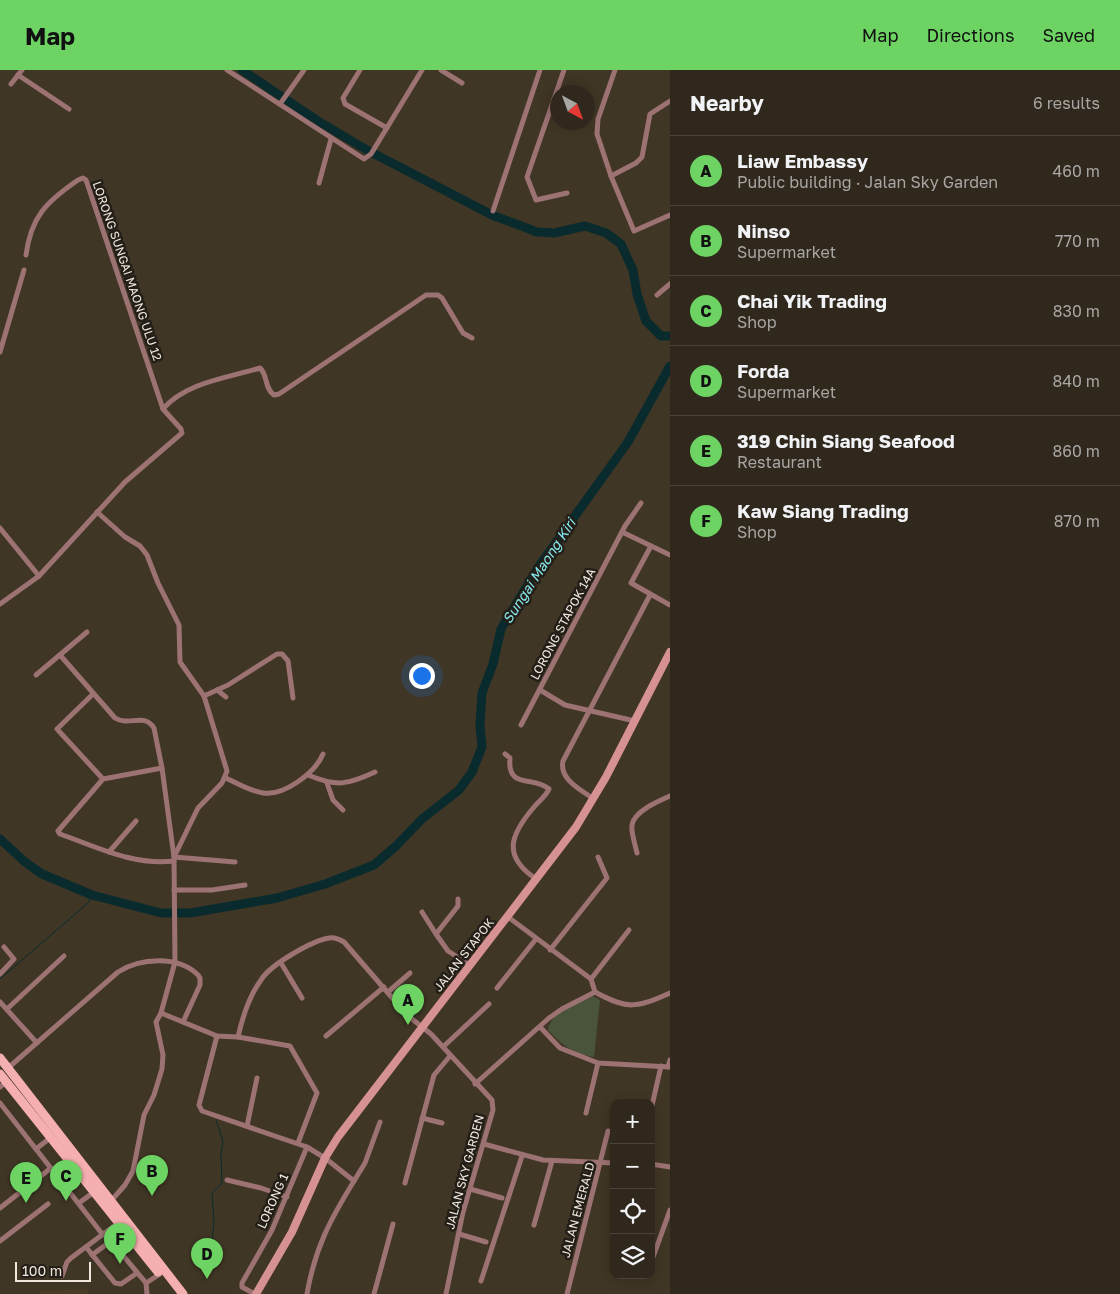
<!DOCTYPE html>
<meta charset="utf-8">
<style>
:root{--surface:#30281c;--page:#383025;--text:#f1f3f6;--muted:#a8a6a3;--line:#4b443b;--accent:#6dd362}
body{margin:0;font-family:"Golos Text",sans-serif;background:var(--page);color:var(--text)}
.controls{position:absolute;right:15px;bottom:15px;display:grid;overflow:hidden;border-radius:10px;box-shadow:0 2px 12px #0003}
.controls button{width:45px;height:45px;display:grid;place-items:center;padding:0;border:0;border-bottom:1px solid var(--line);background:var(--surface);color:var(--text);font:25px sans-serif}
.compass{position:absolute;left:550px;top:15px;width:45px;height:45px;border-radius:50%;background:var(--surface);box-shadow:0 2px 12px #0003;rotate:139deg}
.scale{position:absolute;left:15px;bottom:12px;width:76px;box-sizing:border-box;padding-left:5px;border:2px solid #f0e9df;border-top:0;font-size:14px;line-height:18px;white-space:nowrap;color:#f0e9df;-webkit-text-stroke:4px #231e17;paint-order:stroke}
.you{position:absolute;left:421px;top:605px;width:18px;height:18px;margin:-12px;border:4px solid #fff;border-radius:50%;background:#1a73e8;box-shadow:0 0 0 8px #1a73e833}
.badge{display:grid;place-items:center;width:32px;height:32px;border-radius:50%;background:var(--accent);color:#111;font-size:16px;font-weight:700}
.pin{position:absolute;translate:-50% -41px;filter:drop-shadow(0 1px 2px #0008)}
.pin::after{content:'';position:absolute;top:26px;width:18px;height:15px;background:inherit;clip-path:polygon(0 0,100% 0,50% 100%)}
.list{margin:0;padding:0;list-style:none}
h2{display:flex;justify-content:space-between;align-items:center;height:65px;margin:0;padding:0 20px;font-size:21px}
h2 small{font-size:16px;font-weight:400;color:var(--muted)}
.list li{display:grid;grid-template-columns:32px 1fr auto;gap:15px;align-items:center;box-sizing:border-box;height:70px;padding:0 20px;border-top:1px solid var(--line)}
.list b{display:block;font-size:19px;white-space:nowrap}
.list p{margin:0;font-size:16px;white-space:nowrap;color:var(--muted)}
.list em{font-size:16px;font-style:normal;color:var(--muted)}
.icon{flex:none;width:28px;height:28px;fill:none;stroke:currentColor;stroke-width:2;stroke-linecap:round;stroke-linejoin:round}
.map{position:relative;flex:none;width:670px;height:1224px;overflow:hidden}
header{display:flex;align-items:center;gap:30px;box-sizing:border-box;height:70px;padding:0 25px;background:var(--accent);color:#111}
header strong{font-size:24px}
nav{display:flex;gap:28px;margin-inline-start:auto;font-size:18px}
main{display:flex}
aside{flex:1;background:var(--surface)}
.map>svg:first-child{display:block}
.built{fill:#493c24}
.green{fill:#4a543a}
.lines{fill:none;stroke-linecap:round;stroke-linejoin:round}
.stream{stroke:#0a2b2d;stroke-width:1}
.river{stroke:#0a2b2d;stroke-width:9}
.minor{stroke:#9d7273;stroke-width:5}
.secondary{stroke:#d69193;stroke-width:8}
.primary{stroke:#f6afb1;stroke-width:9}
.labels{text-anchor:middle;stroke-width:5;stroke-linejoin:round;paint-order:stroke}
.street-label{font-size:12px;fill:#f0e9df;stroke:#231e17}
.water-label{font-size:14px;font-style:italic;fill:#88eaef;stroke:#231e17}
</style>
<header>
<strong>Map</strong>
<nav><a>Map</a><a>Directions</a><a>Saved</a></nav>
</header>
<main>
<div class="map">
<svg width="670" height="1224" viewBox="0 0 670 1224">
<rect width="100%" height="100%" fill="#403625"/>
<polygon class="built" points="87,1219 88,1224 40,1224 40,1221"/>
<path class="green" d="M593,926L600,930L594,987C573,984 562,975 548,960C551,940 577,934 593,926Z"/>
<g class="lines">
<g class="stream">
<polyline points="0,909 88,833 92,825"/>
<polyline points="211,1180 214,1153 212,1123 222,1113 221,1085 223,1071 216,1050"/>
</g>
<g class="river">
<polyline points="242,0 318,51 367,80 492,145 537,162 554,163 585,156 606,163 621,174 633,200 637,224 646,251 661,266 670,266"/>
<polyline points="0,769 25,792 42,804 92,825 161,843 190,843 277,828 325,814 374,795 396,776 422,749 459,720 472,702 482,677 480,655 482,623 493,594 501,559 539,496 628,372 670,296"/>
</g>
<g class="minor">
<polyline points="227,0 364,89 371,84 422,0"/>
<polyline points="360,0 343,28 345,34 387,58"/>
<polyline points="441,0 462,13"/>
<polyline points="564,0 527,107 536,130 567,123"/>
<polyline points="615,0 598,49 597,64 611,106 634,161 670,145"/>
<polyline points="18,5 69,39"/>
<polyline points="11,14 22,0"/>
<polyline points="280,34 304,0"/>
<polyline points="611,106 636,93 642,87 650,44 670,31"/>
<polyline points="319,113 331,69"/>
<polyline points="493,141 540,0"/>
<polyline points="657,225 670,214"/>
<polyline points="0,282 24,200"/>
<path d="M163,339C186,312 228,308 260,298C268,305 264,318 274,325L279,324L426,225H438L442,228L463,263L472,268"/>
<polyline points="97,442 125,467 140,476 147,485 158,513 179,555 180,592 204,626 227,701 222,713 198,738 174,787 175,892 161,943 156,952 163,985 162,999 154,1025 144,1045 133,1101 125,1115 110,1132"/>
<polyline points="0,458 39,506"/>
<polyline points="622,462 670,485"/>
<polyline points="651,476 631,513 670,535"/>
<path d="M0,534L39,506L125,412L182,363L181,359L163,339L86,110L83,108L78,110C46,132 31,147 26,185"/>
<path d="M60,585L115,648C129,657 144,642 154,658L162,698L103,709L58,761L60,764C97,777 134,796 174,791"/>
<polyline points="36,605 87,562"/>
<polyline points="217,620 226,627"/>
<polyline points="540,620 565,635 635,651"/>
<polyline points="93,624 57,659 103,709"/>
<polyline points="204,626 228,615 277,584 282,584 288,591 293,628"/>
<polyline points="521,655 625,456 641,433"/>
<path d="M505,684L510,688C507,720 533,705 549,719C546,726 539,731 534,737C510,765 502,786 536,809"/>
<polyline points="162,698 174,787 235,792"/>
<path d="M308,705C337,717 347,715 375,702"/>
<path d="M226,708C238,714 250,721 263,723C284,726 315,703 323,684"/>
<polyline points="327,713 333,730 343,740"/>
<path d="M592,728C580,719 559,709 563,691L650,525"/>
<polyline points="109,782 136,751"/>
<path d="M637,783C635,774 631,763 632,755C634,741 659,731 670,726"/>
<polyline points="174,820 212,820 245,815"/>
<polyline points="458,829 458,836 436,864 448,881 470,895"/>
<polyline points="422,842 436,864"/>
<polyline points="508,847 591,909 595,922"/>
<polyline points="550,880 607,808 598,787"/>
<polyline points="281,893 302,928"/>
<polyline points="0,904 14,889 4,877"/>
<polyline points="591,909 629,860"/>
<polyline points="497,918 536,869"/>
<polyline points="388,922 410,903"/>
<path d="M595,922C628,940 636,938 670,923"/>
<polyline points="0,932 37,973"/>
<polyline points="7,939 64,886"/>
<polyline points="161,943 217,966 238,967 290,976 317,1023 298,1073"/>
<polyline points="540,957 560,978 598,993 670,997"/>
<path d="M217,966L199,1035L202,1041L307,1077L325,1088L354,1111C330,1150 315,1178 307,1224"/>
<polyline points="326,966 384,917"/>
<path d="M238,967C242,949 250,925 261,910C270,895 311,871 329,868C334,867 339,869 344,872L407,945L431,964L492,1030L493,1040L463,1142L446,1224"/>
<polyline points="443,977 489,934"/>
<polyline points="668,997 670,990"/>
<path d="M8,998L118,902C140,888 178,885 198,905L200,908V915L183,952"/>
<polyline points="475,1014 549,948 562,939 595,922"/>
<polyline points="0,1017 6,1012"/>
<polyline points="0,1033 103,1165"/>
<polyline points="651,1040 661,996"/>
<polyline points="586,1043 598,993"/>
<polyline points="422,1048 442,1053"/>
<polyline points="247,1056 257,1008"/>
<polyline points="484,1074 543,1090 614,1093"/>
<polyline points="36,1079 50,1068"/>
<polyline points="651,1094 670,1097"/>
<polyline points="227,1110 261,1118 287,1127"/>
<polyline points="354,1111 365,1093 380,1052"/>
<polyline points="405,1113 434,1005 450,986"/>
<polyline points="470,1119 502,1128"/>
<polyline points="79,1133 94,1122"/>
<polyline points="0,1138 51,1098"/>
<polyline points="534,1155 552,1091"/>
<polyline points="459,1164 486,1172"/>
<polyline points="0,1171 48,1134"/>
<polyline points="86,1177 115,1213 121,1214 137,1203"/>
<polyline points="92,1185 111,1171 146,1213 147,1224"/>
<polyline points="652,1190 670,1140"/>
<polyline points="62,1206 67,1192 71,1188 118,1153"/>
<polyline points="481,1211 522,1086"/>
<polyline points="146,1213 160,1204"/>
<polyline points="255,1224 242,1217 242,1213 272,1160 307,1077"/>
<polyline points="374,1224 393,1154"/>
<polyline points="567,1224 608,1061"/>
</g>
<polyline class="secondary" points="256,1224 292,1162 325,1088 338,1067 576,757 606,707 670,582"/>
<g class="primary">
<polyline points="0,988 183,1224"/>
<polyline points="0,1004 158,1202"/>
</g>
</g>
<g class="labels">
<g class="street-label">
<text transform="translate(127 201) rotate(71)" y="4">LORONG SUNGAI MAONG ULU 12</text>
<text transform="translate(563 554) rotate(-62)" y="4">LORONG STAPOK 14A</text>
<text transform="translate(464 885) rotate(-52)" y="4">JALAN STAPOK</text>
<text transform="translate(465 1102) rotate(-75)" y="4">JALAN SKY GARDEN</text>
<text transform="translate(273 1131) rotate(-66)" y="4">LORONG 1</text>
<text transform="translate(578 1140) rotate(-75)" y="4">JALAN EMERALD</text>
</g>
<g class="water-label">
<text transform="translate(539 501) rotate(-57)" y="5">Sungai Maong Kiri</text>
</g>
</g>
</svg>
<div class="controls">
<button>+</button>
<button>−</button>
<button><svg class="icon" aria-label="locate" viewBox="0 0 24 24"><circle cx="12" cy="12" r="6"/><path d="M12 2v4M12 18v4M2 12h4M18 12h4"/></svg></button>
<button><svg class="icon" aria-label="layers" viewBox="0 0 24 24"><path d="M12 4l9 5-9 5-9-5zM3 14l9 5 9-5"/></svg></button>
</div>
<svg class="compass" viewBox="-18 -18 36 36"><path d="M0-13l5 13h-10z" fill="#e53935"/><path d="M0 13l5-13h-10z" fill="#a8a6a3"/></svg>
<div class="scale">100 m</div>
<div class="you"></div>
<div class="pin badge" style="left:408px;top:955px">A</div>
<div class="pin badge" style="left:152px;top:1126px">B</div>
<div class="pin badge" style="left:66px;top:1131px">C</div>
<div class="pin badge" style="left:207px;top:1209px">D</div>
<div class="pin badge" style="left:26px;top:1133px">E</div>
<div class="pin badge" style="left:120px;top:1194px">F</div>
</div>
<aside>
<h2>Nearby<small>6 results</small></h2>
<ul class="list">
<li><span class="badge">A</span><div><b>Liaw Embassy</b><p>Public building · Jalan Sky Garden</p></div><em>460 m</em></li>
<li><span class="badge">B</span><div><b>Ninso</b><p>Supermarket</p></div><em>770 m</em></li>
<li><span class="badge">C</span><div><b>Chai Yik Trading</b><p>Shop</p></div><em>830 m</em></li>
<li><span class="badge">D</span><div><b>Forda</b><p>Supermarket</p></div><em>840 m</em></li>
<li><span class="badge">E</span><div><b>319 Chin Siang Seafood</b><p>Restaurant</p></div><em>860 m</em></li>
<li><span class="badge">F</span><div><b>Kaw Siang Trading</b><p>Shop</p></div><em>870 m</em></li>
</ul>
</aside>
</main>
